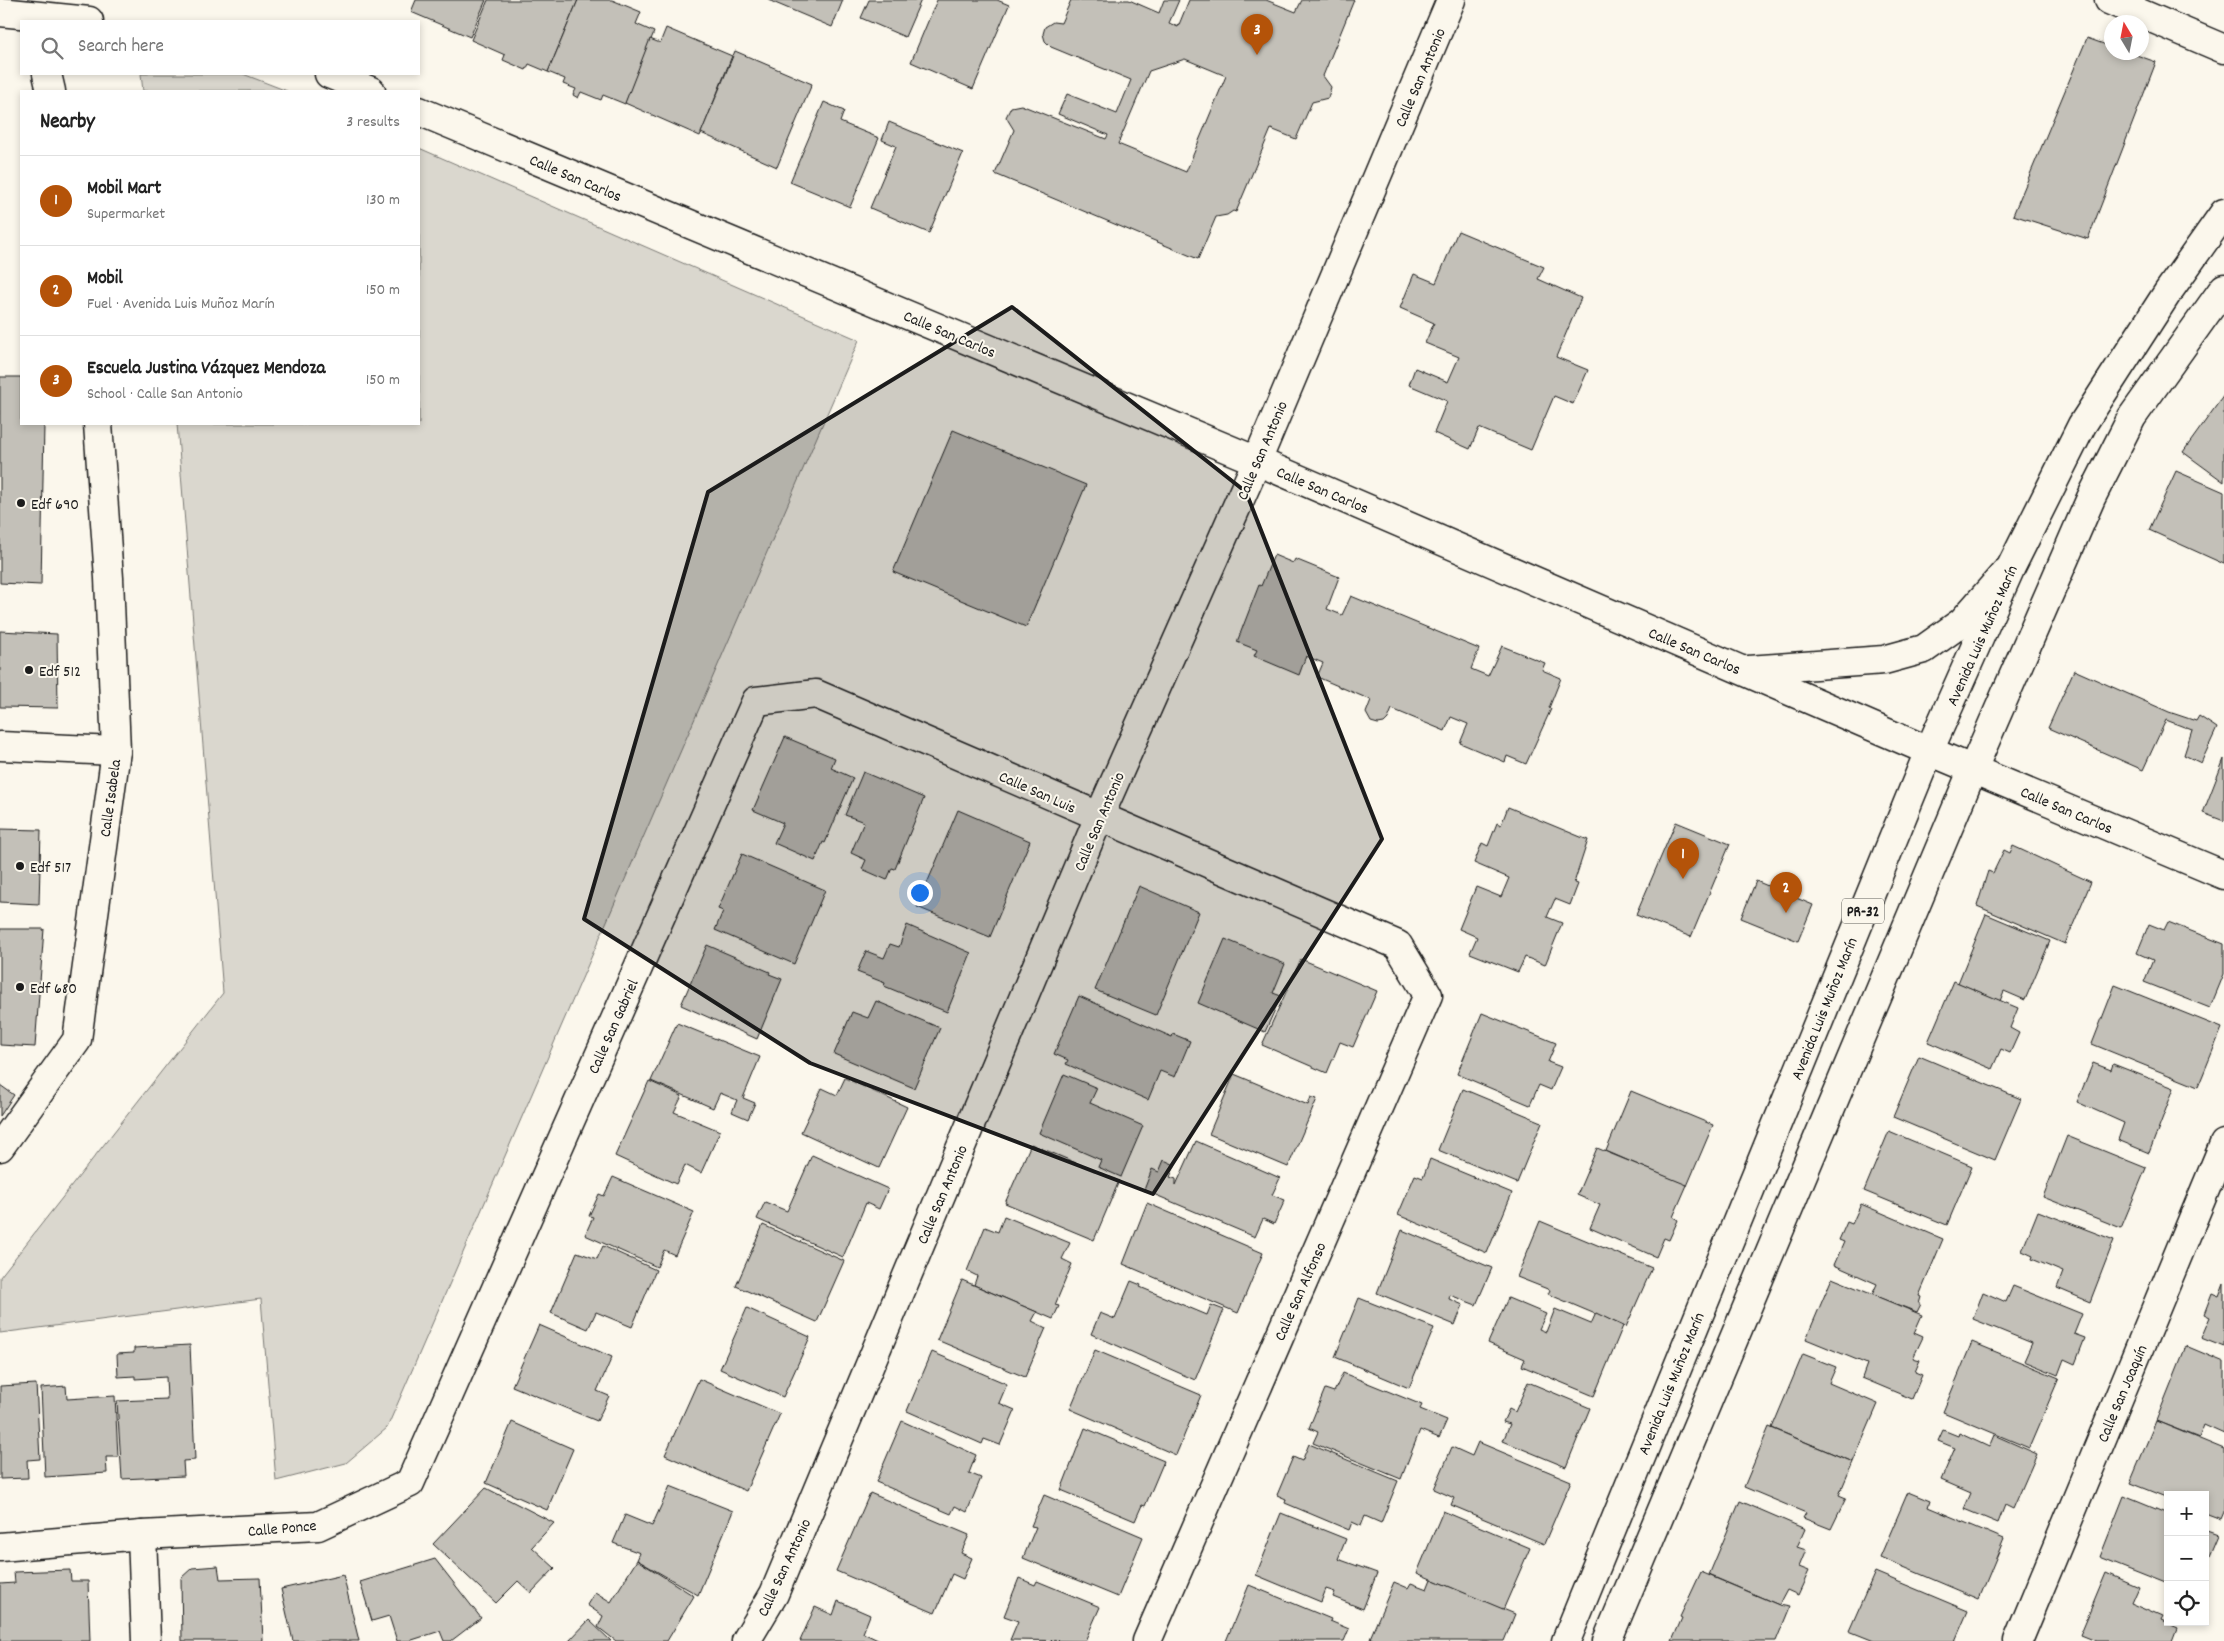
<!DOCTYPE html>
<meta charset="utf-8">
<style>
:root{--surface:#fff;--page:#f6f6f6;--text:#222;--muted:#767676;--line:#e0e0e0;--accent:#b45309}
body{margin:0;font-family:Dekko,sans-serif;background:var(--page);color:var(--text)}
.controls{position:absolute;right:15px;bottom:15px;display:grid;overflow:hidden;border-radius:0px;box-shadow:0 2px 8px #0003}
.controls button{width:45px;height:45px;display:grid;place-items:center;padding:0;border:0;border-bottom:1px solid var(--line);background:var(--surface);color:var(--text);font:25px sans-serif}
.compass{position:absolute;left:2104px;top:15px;width:45px;height:45px;border-radius:50%;background:var(--surface);box-shadow:0 2px 8px #0003;rotate:350deg}
.you{position:absolute;left:919px;top:892px;width:18px;height:18px;margin:-12px;border:4px solid #fff;border-radius:50%;background:#1a73e8;box-shadow:0 0 0 8px #1a73e833}
.badge{display:grid;place-items:center;width:32px;height:32px;border-radius:50%;background:var(--accent);color:#fff;font-size:16px;font-weight:700}
.pin{position:absolute;translate:-50% -41px;filter:drop-shadow(0 1px 2px #0008)}
.pin::after{content:'';position:absolute;top:26px;width:18px;height:15px;background:inherit;clip-path:polygon(0 0,100% 0,50% 100%)}
.list{margin:0;padding:0;list-style:none}
h2{display:flex;justify-content:space-between;align-items:center;height:65px;margin:0;padding:0 20px;font-size:21px}
h2 small{font-size:16px;font-weight:400;color:var(--muted)}
.list li{display:grid;grid-template-columns:32px 1fr auto;gap:15px;align-items:center;box-sizing:border-box;height:90px;padding:0 20px;border-top:1px solid var(--line)}
.list b{display:block;font-size:19px;white-space:nowrap}
.list p{margin:0;font-size:16px;white-space:nowrap;color:var(--muted)}
.list em{font-size:16px;font-style:normal;color:var(--muted)}
.icon{flex:none;width:28px;height:28px;fill:none;stroke:currentColor;stroke-width:2;stroke-linecap:round;stroke-linejoin:round}
.map{position:relative;flex:none;width:2224px;height:1641px;overflow:hidden}
.search{position:absolute;background:var(--surface);box-shadow:0 2px 8px #0003;left:20px;top:20px;width:400px;height:55px;display:flex;align-items:center;gap:12px;box-sizing:border-box;padding:0 18px;border-radius:0px;color:var(--muted);font-size:19px}
.panel{position:absolute;background:var(--surface);box-shadow:0 2px 8px #0003;left:20px;top:90px;width:400px;height:335px;border-radius:0px}
.map>svg:first-child{display:block}
.green{fill:#dad7ce;stroke:#7b7a75}
.building{fill:#c3c0b8;stroke:#1c1c1c;fill-rule:evenodd}
.lines{fill:none;stroke-linecap:round;stroke-linejoin:round}
.minor-casing{stroke:#1c1c1c;stroke-width:31}
.primary-casing{stroke:#1c1c1c;stroke-width:31}
.minor{stroke:#fbf7ec;stroke-width:28}
.primary{stroke:#fbf7ec;stroke-width:28}
.marked{fill:#1c1c1c;fill-opacity:0.2;stroke:#1c1c1c;stroke-width:4;stroke-linejoin:round}
.poi-dot{fill:#1c1c1c;stroke:#fbf7ec;stroke-width:2}
.labels{text-anchor:middle;stroke-width:4;stroke-linejoin:round;paint-order:stroke}
.shield{fill:#fbf7ec;stroke:#5f5e5a;stroke-width:1}
.shield-label{font-size:15px;font-weight:bold;fill:#1c1c1c}
.street-label{font-size:16px;fill:#1c1c1c;stroke:#fbf7ec}
.poi-label{font-size:16px;fill:#1c1c1c;stroke:#fbf7ec;text-anchor:start}
</style>
<div class="map">
<svg width="2224" height="1641" viewBox="0 0 2224 1641">
<rect width="100%" height="100%" fill="#fbf7ec"/>
<filter id="ink" filterUnits="userSpaceOnUse"><feTurbulence type="fractalNoise" baseFrequency=".02" numOctaves="2"/><feDisplacementMap in="SourceGraphic" scale="10" xChannelSelector="R" yChannelSelector="G"/><feConvolveMatrix kernelMatrix="1 2 1 2 8 2 1 2 1" color-interpolation-filters="sRGB"/></filter>
<g filter="url(#ink)">
<g class="green">
<polygon points="141,74 243,74 287,91 143,91"/>
<polygon points="419,148 859,340 387,1428 346,1463 276,1481 261,1299 0,1333 0,1277 223,993 177,424 419,424"/>
</g>
<g class="building">
<polygon points="416,0 486,0 470,37 411,12"/>
<polygon points="488,0 578,0 548,72 529,64 526,70 503,60 505,55 471,40"/>
<polygon points="578,0 612,0 641,12 636,24 654,32 625,104 603,95 601,100 581,92 578,98 573,95 576,89 563,84 565,79 548,72"/>
<polygon points="768,0 843,0 832,27"/>
<polygon points="869,0 921,0 905,37 861,18"/>
<polygon points="937,0 997,0 1009,5 973,89 911,62"/>
<path d="M1071,0H1129L1159,13L1164,0H1179L1169,23L1178,27L1189,0H1266L1296,12L1302,0H1354L1323,76L1331,87L1328,98L1312,102L1296,139L1271,129L1236,212L1233,211L1227,215L1216,217L1198,259L995,174L1014,130L1006,117L1011,107L1021,105L1106,139L1108,135L1058,114L1067,94L1117,114L1131,80L1051,47L1045,41L1043,34L1045,27L1053,22L1061,23ZM1185,59L1226,76L1186,172L1118,144L1149,71Z"/>
<polygon points="666,28 732,56 700,136 625,103 650,39 660,43"/>
<polygon points="2087,38 2112,47 2112,52 2128,52 2156,62 2088,239 2013,215"/>
<polygon points="735,51 812,84 777,167 701,133"/>
<polygon points="824,102 844,111 840,122 879,138 850,207 790,182"/>
<polygon points="889,122 963,153 929,233 870,208 896,146 882,140"/>
<polygon points="1458,231 1544,267 1538,279 1581,298 1556,357 1588,370 1573,404 1554,396 1531,450 1479,428 1470,449 1434,433 1447,401 1409,385 1415,368 1448,382 1459,357 1425,343 1434,323 1400,308 1414,274 1436,283"/>
<polygon points="0,377 21,377 21,424 44,424 41,585 0,583"/>
<polygon points="2224,395 2224,482 2183,452"/>
<polygon points="953,430 1086,485 1026,627 893,572"/>
<polygon points="2176,471 2224,492 2224,564 2149,530"/>
<polygon points="1274,555 1293,563 1295,559 1339,577 1327,609 1342,615 1351,596 1479,649 1471,669 1488,676 1502,646 1545,663 1542,670 1561,678 1549,708 1551,709 1526,764 1507,756 1505,762 1460,743 1468,724 1451,717 1445,731 1392,709 1388,719 1384,723 1378,724 1371,722 1366,713 1371,700 1317,677 1323,663 1306,656 1299,675 1254,656 1257,650 1237,642 1259,585 1261,586"/>
<polygon points="0,631 57,634 58,708 0,707"/>
<polygon points="2074,670 2169,712 2196,721 2199,716 2217,728 2201,763 2184,755 2192,730 2166,720 2143,770 2048,728"/>
<polygon points="785,737 835,758 831,768 853,778 825,843 823,842 815,861 774,843 783,823 753,810"/>
<polygon points="2224,759 2224,821 2203,813"/>
<polygon points="863,772 924,798 895,869 892,868 887,880 862,869 866,860 851,853 864,822 845,815"/>
<polygon points="1508,807 1588,840 1574,883 1578,884 1570,905 1555,899 1547,917 1562,923 1545,965 1525,957 1518,972 1470,953 1477,937 1459,929 1476,887 1501,897 1509,878 1474,863 1482,843 1488,846 1497,823 1501,825"/>
<polygon points="958,810 1030,841 990,937 917,907"/>
<polygon points="1676,822 1730,844 1691,937 1636,915"/>
<polygon points="0,829 41,830 39,904 0,902"/>
<polygon points="2013,846 2091,882 2065,944 1977,906 1988,871 1993,873 2004,850 2010,853"/>
<polygon points="742,854 825,890 794,964 715,930 723,911 718,909"/>
<polygon points="1756,881 1813,905 1798,941 1741,918"/>
<polygon points="1139,886 1199,912 1156,1015 1095,990"/>
<polygon points="1986,914 2050,941 2025,1000 2004,991 2000,1001 1958,983"/>
<polygon points="2168,922 2224,944 2224,974 2210,1008 2144,982 2153,960 2137,953 2149,924 2164,930"/>
<polygon points="907,925 971,953 947,1012 884,986 885,983 857,972 866,951 884,958 890,944 899,947"/>
<polygon points="0,929 44,929 35,1047 0,1045"/>
<polygon points="1225,939 1285,964 1273,993 1281,996 1265,1032 1198,1003"/>
<polygon points="707,945 770,972 769,974 782,979 757,1039 681,1005"/>
<polygon points="1301,959 1377,991 1353,1047 1340,1042 1327,1073 1262,1045"/>
<polygon points="1954,981 2018,1008 2010,1028 2019,1033 2010,1053 2001,1049 1992,1069 1928,1042"/>
<polygon points="2115,985 2222,1028 2198,1087 2092,1044"/>
<polygon points="1079,996 1172,1037 1173,1034 1190,1041 1175,1077 1160,1071 1148,1100 1066,1064 1068,1060 1054,1054"/>
<polygon points="876,1001 940,1028 914,1088 834,1054 852,1012 868,1018"/>
<polygon points="1482,1013 1556,1043 1548,1062 1561,1067 1551,1090 1539,1085 1530,1105 1457,1074"/>
<polygon points="677,1023 760,1057 743,1098 755,1103 748,1119 732,1112 737,1100 720,1093 713,1108 651,1081"/>
<polygon points="1919,1056 2021,1099 1995,1160 1893,1117"/>
<polygon points="2093,1063 2111,1070 2113,1064 2174,1088 2149,1153 2118,1140 2124,1123 2077,1102"/>
<polygon points="1064,1074 1097,1088 1090,1103 1143,1126 1121,1177 1098,1167 1101,1160 1039,1133"/>
<polygon points="1234,1074 1308,1105 1311,1097 1317,1099 1288,1167 1209,1134"/>
<polygon points="845,1078 907,1107 879,1168 801,1132 822,1088 837,1095"/>
<polygon points="649,1081 682,1096 674,1112 720,1131 701,1173 685,1165 676,1184 615,1156"/>
<polygon points="0,1085 14,1095 0,1116"/>
<polygon points="1463,1089 1542,1122 1517,1183 1438,1150"/>
<polygon points="1631,1091 1713,1125 1687,1186 1606,1151"/>
<polygon points="1889,1131 1972,1166 1947,1225 1864,1191"/>
<polygon points="2067,1136 2146,1168 2121,1228 2043,1197"/>
<polygon points="1196,1141 1280,1178 1272,1195 1285,1200 1274,1224 1263,1219 1255,1237 1144,1190 1152,1169 1159,1172 1164,1160 1175,1165 1170,1177 1176,1179 1176,1185"/>
<polygon points="1031,1144 1119,1181 1094,1240 1005,1203"/>
<polygon points="1597,1148 1687,1185 1673,1217 1678,1220 1669,1240 1664,1238 1656,1257 1590,1228 1600,1205 1577,1195"/>
<polygon points="812,1155 888,1189 879,1209 866,1203 843,1257 757,1219 765,1202 787,1211"/>
<polygon points="1430,1159 1512,1193 1487,1253 1398,1215 1415,1175 1423,1178"/>
<polygon points="613,1177 694,1212 675,1255 664,1250 657,1267 585,1235 593,1217 589,1216 599,1194 604,1196"/>
<polygon points="1147,1203 1263,1253 1238,1313 1123,1264"/>
<polygon points="1861,1204 1943,1239 1919,1296 1921,1297 1919,1304 1921,1304 1917,1312 1872,1295 1877,1284 1834,1265 1844,1242 1839,1240 1847,1222 1852,1224"/>
<polygon points="2038,1211 2114,1240 2090,1302 2057,1288 2063,1272 2032,1259 2033,1256 2022,1251"/>
<polygon points="1004,1216 1070,1243 1062,1259 1072,1264 1055,1305 1059,1306 1053,1319 974,1285 977,1276 967,1271 985,1227 998,1232"/>
<polygon points="1540,1221 1652,1268 1626,1327 1548,1294 1550,1290 1517,1277"/>
<polygon points="763,1225 844,1261 817,1322 736,1286"/>
<polygon points="1402,1230 1492,1268 1476,1305 1450,1295 1449,1299 1463,1305 1455,1325 1377,1293"/>
<polygon points="603,1246 656,1270 632,1327 596,1312 588,1329 551,1313 577,1252 597,1259"/>
<polygon points="1832,1278 1922,1315 1914,1333 1923,1337 1913,1358 1920,1360 1915,1372 1922,1375 1912,1399 1862,1378 1867,1364 1806,1339"/>
<polygon points="962,1280 1037,1312 1032,1321 1046,1328 1025,1377 937,1340"/>
<polygon points="1131,1281 1141,1285 1140,1287 1207,1315 1211,1305 1224,1310 1195,1380 1091,1334 1100,1313 1115,1319"/>
<polygon points="2224,1283 2224,1347 2201,1338 2210,1317 2204,1314 2212,1293 2219,1296"/>
<polygon points="2013,1286 2082,1314 2074,1334 2085,1338 2075,1364 2064,1359 2058,1375 2024,1361 2032,1343 1973,1319 1983,1292 2006,1302"/>
<polygon points="1359,1298 1434,1328 1409,1388 1335,1357"/>
<polygon points="1508,1298 1546,1314 1539,1329 1546,1332 1555,1309 1591,1324 1596,1313 1623,1326 1594,1396 1522,1366 1525,1359 1488,1343"/>
<polygon points="747,1308 810,1337 783,1397 720,1369"/>
<polygon points="539,1325 612,1357 597,1391 609,1396 597,1421 512,1386"/>
<polygon points="1972,1342 2059,1378 2029,1448 1943,1412"/>
<polygon points="190,1345 195,1460 183,1461 184,1476 122,1479 117,1401 167,1399 166,1377 135,1379 135,1376 118,1377 117,1354 134,1353 134,1348"/>
<polygon points="2186,1346 2224,1362 2224,1434 2204,1425 2199,1438 2156,1421"/>
<polygon points="1095,1350 1201,1395 1176,1455 1070,1409"/>
<polygon points="932,1352 1007,1384 999,1403 1015,1410 1000,1445 984,1439 982,1444 907,1411"/>
<polygon points="1803,1354 1836,1367 1829,1383 1878,1404 1853,1462 1772,1428"/>
<polygon points="1343,1373 1422,1405 1420,1409 1447,1420 1439,1438 1420,1430 1401,1479 1313,1443 1318,1432 1309,1428 1325,1389 1334,1392"/>
<polygon points="699,1379 780,1414 746,1491 665,1455"/>
<polygon points="1528,1382 1590,1408 1566,1467 1503,1441 1510,1424 1503,1422 1509,1409 1515,1412"/>
<polygon points="36,1384 40,1459 27,1460 28,1478 0,1479 0,1386"/>
<polygon points="66,1386 67,1399 115,1396 118,1457 106,1457 107,1473 45,1477 41,1388"/>
<polygon points="902,1421 976,1455 969,1473 981,1478 967,1512 955,1506 951,1514 876,1482"/>
<polygon points="2156,1421 2224,1449 2224,1512 2221,1519 2205,1513 2205,1495 2168,1495 2168,1498 2130,1483"/>
<polygon points="512,1422 573,1449 547,1510 486,1483"/>
<polygon points="1769,1427 1853,1462 1839,1495 1846,1498 1831,1529 1803,1518 1806,1513 1744,1487"/>
<polygon points="1085,1428 1164,1461 1145,1506 1142,1505 1135,1521 1061,1490"/>
<polygon points="1943,1430 1958,1436 1959,1433 1989,1447 1994,1435 2037,1454 2013,1509 2005,1505 1998,1523 1964,1509 1971,1493 1941,1480 1955,1448 1938,1441"/>
<polygon points="1478,1442 1571,1481 1544,1544 1451,1505 1454,1498 1434,1489 1452,1447 1472,1456"/>
<polygon points="1309,1444 1398,1481 1381,1523 1365,1516 1361,1526 1352,1522 1349,1530 1285,1503 1286,1499 1277,1495 1293,1457 1302,1461"/>
<polygon points="670,1486 733,1511 698,1595 637,1560 640,1553 613,1543 625,1515 652,1526"/>
<polygon points="486,1488 554,1523 532,1547 555,1568 531,1593 518,1581 496,1603 433,1544"/>
<polygon points="1908,1492 1930,1501 1928,1507 2004,1539 1979,1599 1880,1557"/>
<polygon points="870,1493 969,1535 961,1553 972,1558 963,1579 952,1574 935,1613 836,1571"/>
<polygon points="1044,1495 1143,1537 1118,1597 1023,1558 1036,1527 1031,1526"/>
<polygon points="2124,1496 2168,1514 2168,1584 2100,1557"/>
<polygon points="1740,1501 1805,1529 1797,1547 1806,1550 1799,1567 1809,1571 1798,1595 1787,1590 1779,1605 1709,1575"/>
<polygon points="1443,1511 1530,1548 1503,1610 1417,1573"/>
<polygon points="1281,1513 1346,1539 1338,1559 1377,1573 1363,1609 1333,1597 1335,1592 1326,1589 1321,1602 1256,1575"/>
<polygon points="2205,1529 2219,1534 2205,1567"/>
<polygon points="435,1559 481,1618 451,1641 444,1641 440,1631 409,1641 397,1641 389,1616 372,1621 360,1582"/>
<polygon points="637,1560 694,1596 667,1641 616,1641 598,1627 603,1616 587,1605 595,1592 611,1602"/>
<polygon points="218,1566 220,1579 260,1578 263,1641 182,1641 181,1578 192,1568"/>
<polygon points="70,1570 71,1581 88,1581 90,1641 0,1641 0,1584 15,1583 14,1572"/>
<polygon points="1701,1572 1779,1605 1790,1607 1776,1641 1672,1641 1682,1618 1680,1617"/>
<polygon points="1875,1572 1968,1611 1955,1641 1874,1641 1849,1631"/>
<polygon points="2106,1573 2138,1587 2131,1603 2163,1617 2161,1621 2177,1628 2172,1641 2095,1641 2080,1635"/>
<polygon points="343,1575 359,1641 293,1641 281,1589"/>
<polygon points="1019,1578 1035,1585 1037,1581 1100,1607 1085,1641 1010,1640 1018,1621 1004,1616"/>
<polygon points="1431,1579 1515,1614 1504,1641 1377,1641 1370,1638 1394,1582 1408,1588 1411,1583 1427,1589"/>
<polygon points="1249,1585 1331,1619 1330,1621 1349,1629 1344,1641 1226,1641"/>
<polygon points="838,1601 870,1615 863,1633 880,1641 800,1641 815,1607 833,1615"/>
<polygon points="589,1620 611,1641 569,1641"/>
</g>
<g class="lines">
<g class="minor-casing">
<g id="minor">
<polyline points="2109,0 2224,49"/>
<polyline points="0,12 89,21"/>
<polyline points="47,74 51,91"/>
<polyline points="329,74 371,91"/>
<polyline points="419,111 1257,461 1929,751 2224,875"/>
<polyline points="1748,670 1884,660 1924,649 1962,622 2005,573"/>
<polyline points="0,746 116,751"/>
<polyline points="0,1147 77,1040 116,751 109,578 98,424"/>
<polyline points="142,1535 146,1641"/>
<polyline points="0,1547 142,1535 318,1526 410,1483 756,701 816,694 1398,945 1428,995 1147,1641"/>
<polyline points="746,1641 774,1594 1099,817 1257,461 1451,0"/>
<polyline points="2018,1641 2224,1144"/>
</g>
</g>
<g class="primary-casing">
<g id="primary">
<polyline points="1566,1641 1929,751 2011,567 2082,425 2168,292 2224,213"/>
<polyline points="1607,1641 1973,769 2091,498 2132,417 2224,288"/>
</g>
</g>
<use href="#minor" class="minor"/>
<use href="#primary" class="primary"/>
</g>
</g>
<path class="marked" d="M1012,307L1246,492L1382,839L1153,1194L810,1063L584,919L708,492Z"/>
<g class="poi-dot">
<circle cx="21" cy="503" r="5"/>
<circle cx="29" cy="670" r="5"/>
<circle cx="20" cy="866" r="5"/>
<circle cx="20" cy="987" r="5"/>
</g>
<g class="labels">
<rect class="shield" x="1842" y="898.5" width="42" height="25" rx="4"/>
<g class="shield-label">
<text x="1863" y="916">PR-32</text>
</g>
<g class="street-label">
<text transform="translate(1419 77) rotate(-67)" y="6">Calle San Antonio</text>
<text transform="translate(576 177) rotate(23)" y="6">Calle San Carlos</text>
<text transform="translate(950 333) rotate(23)" y="6">Calle San Carlos</text>
<text transform="translate(1261 450) rotate(-67)" y="6">Calle San Antonio</text>
<text transform="translate(1323 489) rotate(23)" y="6">Calle San Carlos</text>
<text transform="translate(1981 635) rotate(-66)" y="6">Avenida Luis Muñoz Marín</text>
<text transform="translate(1695 650) rotate(23)" y="6">Calle San Carlos</text>
<text transform="translate(1038 791) rotate(24)" y="6">Calle San Luis</text>
<text transform="translate(109 798) rotate(-82)" y="6">Calle Isabela</text>
<text transform="translate(2067 809) rotate(23)" y="6">Calle San Carlos</text>
<text transform="translate(1098 821) rotate(-67)" y="6">Calle San Antonio</text>
<text transform="translate(1823 1008) rotate(-68)" y="6">Avenida Luis Muñoz Marín</text>
<text transform="translate(612 1026) rotate(-66)" y="6">Calle San Gabriel</text>
<text transform="translate(941 1194) rotate(-67)" y="6">Calle San Antonio</text>
<text transform="translate(1299 1291) rotate(-66)" y="6">Calle San Alfonso</text>
<text transform="translate(1670 1383) rotate(-68)" y="6">Avenida Luis Muñoz Marín</text>
<text transform="translate(2121 1393) rotate(-67)" y="6">Calle San Joaquín</text>
<text transform="translate(282 1527) rotate(-5)" y="6">Calle Ponce</text>
<text transform="translate(783 1567) rotate(-65)" y="6">Calle San Antonio</text>
</g>
<g class="poi-label">
<text x="31" y="509">Edf 690</text>
<text x="39" y="676">Edf 512</text>
<text x="30" y="872">Edf 517</text>
<text x="30" y="993">Edf 680</text>
</g>
</g>
</svg>
<div class="controls">
<button>+</button>
<button>−</button>
<button><svg class="icon" aria-label="locate" viewBox="0 0 24 24"><circle cx="12" cy="12" r="6"/><path d="M12 2v4M12 18v4M2 12h4M18 12h4"/></svg></button>
</div>
<svg class="compass" viewBox="-18 -18 36 36"><path d="M0-13l5 13h-10z" fill="#e53935"/><path d="M0 13l5-13h-10z" fill="#767676"/></svg>
<div class="you"></div>
<div class="pin badge" style="left:1683px;top:879px">1</div>
<div class="pin badge" style="left:1786px;top:913px">2</div>
<div class="pin badge" style="left:1257px;top:55px">3</div>
<div class="search"><svg class="icon" aria-label="search" viewBox="0 0 24 24"><circle cx="10" cy="10" r="6"/><path d="M15 15l6 6"/></svg>Search here</div>
<section class="panel">
<h2>Nearby<small>3 results</small></h2>
<ul class="list">
<li><span class="badge">1</span><div><b>Mobil Mart</b><p>Supermarket</p></div><em>130 m</em></li>
<li><span class="badge">2</span><div><b>Mobil</b><p>Fuel · Avenida Luis Muñoz Marín</p></div><em>150 m</em></li>
<li><span class="badge">3</span><div><b>Escuela Justina Vázquez Mendoza</b><p>School · Calle San Antonio</p></div><em>150 m</em></li>
</ul>
</section>
</div>
